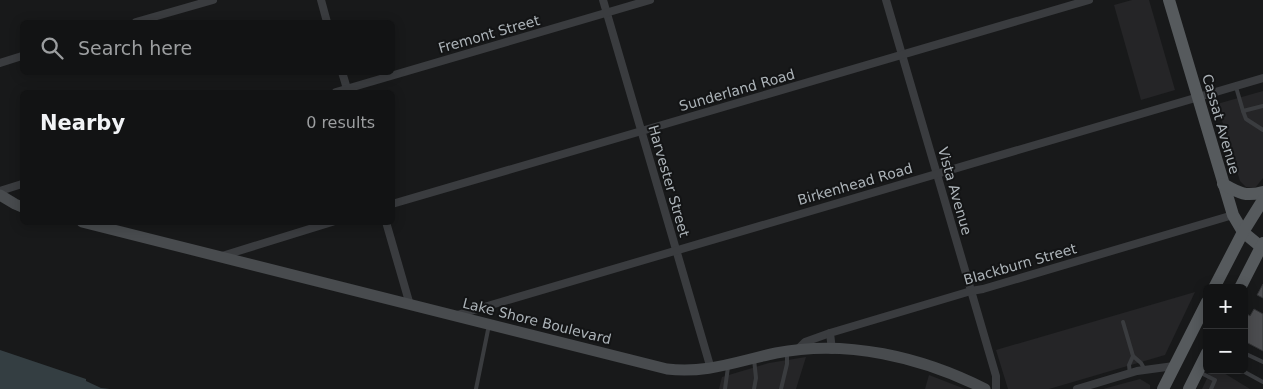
<!DOCTYPE html>
<meta charset="utf-8">
<style>
:root{--surface:#121314;--page:#1f2022;--text:#f1f3f6;--muted:#9c9ea0;--line:#313234}
body{margin:0;font-family:"DejaVu Sans",sans-serif;background:var(--page);color:var(--text)}
.controls{position:absolute;right:15px;bottom:15px;display:grid;overflow:hidden;border-radius:8px;box-shadow:0 2px 12px #0003}
.controls button{width:45px;height:45px;display:grid;place-items:center;padding:0;border:0;border-bottom:1px solid var(--line);background:var(--surface);color:var(--text);font:25px sans-serif}
.list{margin:0;padding:0;list-style:none}
h2{display:flex;justify-content:space-between;align-items:center;height:65px;margin:0;padding:0 20px;font-size:21px}
h2 small{font-size:16px;font-weight:400;color:var(--muted)}
.icon{flex:none;width:28px;height:28px;fill:none;stroke:currentColor;stroke-width:2;stroke-linecap:round;stroke-linejoin:round}
.map{position:relative;flex:none;width:1263px;height:389px;overflow:hidden}
.search{position:absolute;background:var(--surface);box-shadow:0 2px 12px #0003;left:20px;top:20px;width:375px;height:55px;display:flex;align-items:center;gap:12px;box-sizing:border-box;padding:0 18px;border-radius:8px;color:var(--muted);font-size:19px}
.panel{position:absolute;background:var(--surface);box-shadow:0 2px 12px #0003;left:20px;top:90px;width:375px;height:135px;border-radius:8px}
.map>svg:first-child{display:block}
.built{fill:#252527}
.water{fill:#343e42}
.building{fill:#4b4c4f;stroke:#333436}
.lines{fill:none;stroke-linecap:round;stroke-linejoin:round}
.lane{stroke:#3a3c3f;stroke-width:4}
.street{stroke:#3a3c3f;stroke-width:8}
.secondary{stroke:#484b4e;stroke-width:11}
.primary{stroke:#565a5d;stroke-width:12}
.labels{text-anchor:middle;stroke-width:4;stroke-linejoin:round;paint-order:stroke}
.street-label{font-size:14px;fill:#acb3b8;stroke:#131415}
</style>
<div class="map">
<svg width="1263" height="389" viewBox="0 0 1263 389">
<rect width="100%" height="100%" fill="#18191a"/>
<g class="built">
<polygon points="1132,0 1149,0 1175,90 1141,100 1114,5"/>
<polygon points="1263,91 1263,178 1255,188 1246,187 1240,181 1217,104"/>
<polygon points="1195,292 1165,355 1049,389 1008,389 996,350"/>
<polygon points="806,357 796,389 719,389 722,377 769,363"/>
<polygon points="1211,370 1219,370 1250,389 1202,389"/>
<polygon points="929,375 965,389 925,389"/>
<polygon points="1140,379 1150,385 1150,389 1103,389"/>
</g>
<polygon class="water" points="0,350 86,379 86,381 101,388 110,389 0,389"/>
<g class="building">
<polygon points="1263,284 1263,298 1257,295"/>
<polygon points="1254,309 1263,314 1263,351 1244,341 1244,320 1247,314 1250,316"/>
</g>
<g class="lines">
<g class="lane">
<polyline points="1236,87 1243,111"/>
<polyline points="1263,106 1243,111 1246,119 1263,130"/>
<polyline points="1123,322 1133,356"/>
<polyline points="1244,353 1263,362"/>
<polyline points="754,359 756,378 754,389"/>
<polyline points="1241,370 1263,382"/>
<polyline points="1199,372 1215,380 1211,389"/>
<polyline points="1130,374 1129,365 1133,356 1141,363 1145,370"/>
<polyline points="476,389 489,325"/>
<polyline points="725,389 728,367"/>
<polyline points="781,389 787,364 787,354"/>
</g>
<g class="street">
<polyline points="321,0 327,22"/>
<polyline points="603,0 711,369"/>
<polyline points="886,0 996,376 996,389"/>
<polyline points="136,22 213,0"/>
<polyline points="0,63 22,56"/>
<polyline points="342,72 348,92"/>
<polyline points="336,92 650,0"/>
<polyline points="0,191 22,184"/>
<polyline points="392,204 1089,0"/>
<polyline points="386,222 410,305"/>
<polyline points="222,256 332,222"/>
<polyline points="457,315 1263,78"/>
<polyline points="797,350 805,342 830,333"/>
<polyline points="832,350 830,333 971,291 983,289 1233,215"/>
<polyline points="1077,389 1137,371 1174,366"/>
</g>
<g class="secondary">
<polyline points="0,195 15,204 22,207"/>
<path d="M82,222L667,369C706,374 738,361 776,353C846,339 922,357 985,389"/>
</g>
<g class="primary">
<polyline points="1169,0 1233,215 1243,232 1261,247"/>
<path d="M1223,184C1239,193 1245,197 1263,192"/>
<polyline points="1214,288 1243,232 1263,200"/>
<polyline points="1240,288 1263,243"/>
<polyline points="1163,389 1207,302"/>
<polyline points="1189,389 1207,353"/>
</g>
</g>
<g class="labels">
<g class="street-label">
<text transform="translate(489 34) rotate(-16)" y="5">Fremont Street</text>
<text transform="translate(737 90) rotate(-16)" y="5">Sunderland Road</text>
<text transform="translate(1221 124) rotate(74)" y="5">Cassat Avenue</text>
<text transform="translate(669 181) rotate(74)" y="5">Harvester Street</text>
<text transform="translate(855 184) rotate(-16)" y="5">Birkenhead Road</text>
<text transform="translate(955 191) rotate(74)" y="5">Vista Avenue</text>
<text transform="translate(1020 264) rotate(-16)" y="5">Blackburn Street</text>
<text transform="translate(537 321) rotate(14)" y="5">Lake Shore Boulevard</text>
</g>
</g>
</svg>
<div class="controls">
<button>+</button>
<button>−</button>
</div>
<div class="search"><svg class="icon" aria-label="search" viewBox="0 0 24 24"><circle cx="10" cy="10" r="6"/><path d="M15 15l6 6"/></svg>Search here</div>
<section class="panel">
<h2>Nearby<small>0 results</small></h2>
<ul class="list">
</ul>
</section>
</div>
